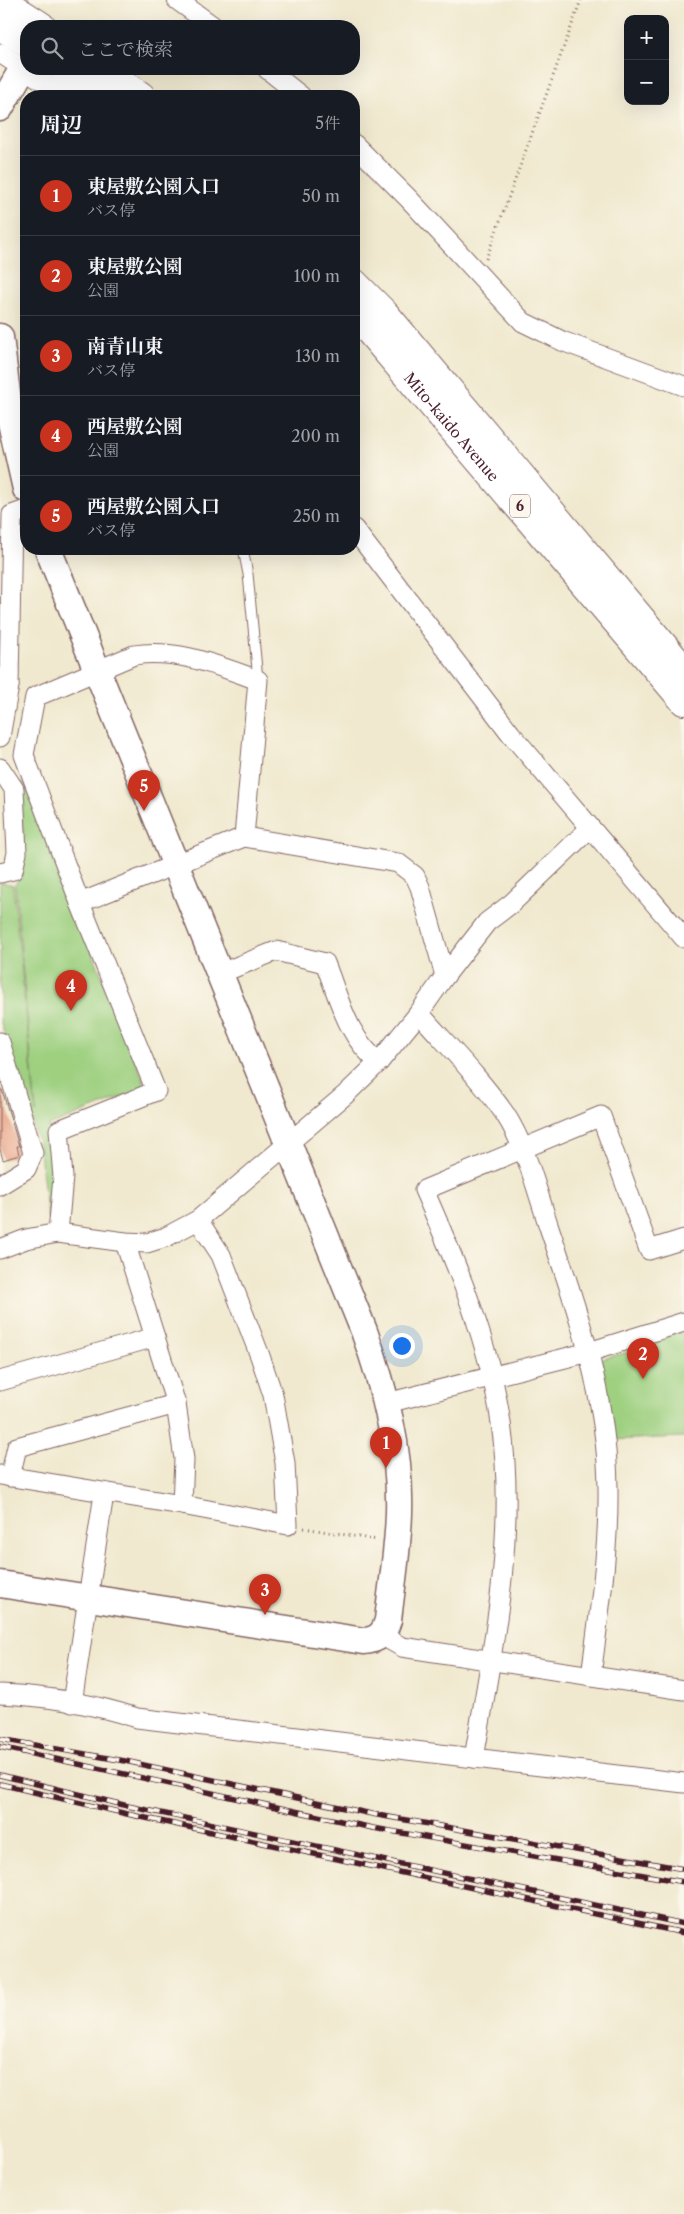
<!DOCTYPE html>
<html lang="ja">
<meta charset="utf-8">
<style>
:root{--surface:#171b24;--page:#242831;--text:#f1f3f6;--muted:#9ea1a6;--line:#363941;--accent:#c8321e}
body{margin:0;font-family:"Libre Caslon Text","Noto Serif JP",serif;background:var(--page);color:var(--text)}
.controls{position:absolute;right:15px;top:15px;display:grid;overflow:hidden;border-radius:10px;box-shadow:0 5px 20px #0002}
.controls button{width:45px;height:45px;display:grid;place-items:center;padding:0;border:0;border-bottom:1px solid var(--line);background:var(--surface);color:var(--text);font:25px sans-serif}
.you{position:absolute;left:401px;top:1345px;width:18px;height:18px;margin:-12px;border:4px solid #fff;border-radius:50%;background:#1a73e8;box-shadow:0 0 0 8px #1a73e833}
.badge{display:grid;place-items:center;width:32px;height:32px;border-radius:50%;background:var(--accent);color:#fff;font-size:16px;font-weight:700}
.pin{position:absolute;translate:-50% -41px;filter:drop-shadow(0 1px 2px #0008)}
.pin::after{content:'';position:absolute;top:26px;width:18px;height:15px;background:inherit;clip-path:polygon(0 0,100% 0,50% 100%)}
.list{margin:0;padding:0;list-style:none}
h2{display:flex;justify-content:space-between;align-items:center;height:65px;margin:0;padding:0 20px;font-size:21px}
h2 small{font-size:16px;font-weight:400;color:var(--muted)}
.list li{display:grid;grid-template-columns:32px 1fr auto;gap:15px;align-items:center;box-sizing:border-box;height:80px;padding:0 20px;border-top:1px solid var(--line)}
.list b{display:block;font-size:19px;white-space:nowrap}
.list p{margin:0;font-size:16px;white-space:nowrap;color:var(--muted)}
.list em{font-size:16px;font-style:normal;color:var(--muted)}
.icon{flex:none;width:28px;height:28px;fill:none;stroke:currentColor;stroke-width:2;stroke-linecap:round;stroke-linejoin:round}
.map{position:relative;flex:none;width:684px;height:2214px;overflow:hidden}
.search{position:absolute;background:var(--surface);box-shadow:0 5px 20px #0002;left:20px;top:20px;width:340px;height:55px;display:flex;align-items:center;gap:12px;box-sizing:border-box;padding:0 18px;border-radius:20px;color:var(--muted);font-size:19px}
.panel{position:absolute;background:var(--surface);box-shadow:0 5px 20px #0002;left:20px;top:90px;width:340px;height:465px;border-radius:20px}
.map>svg:first-child{display:block}
.green{fill:#9ed080;stroke:#747856}
.building{fill:#e89d7f}
.lines{fill:none;stroke-linecap:round;stroke-linejoin:round}
.lane-casing{stroke:#846664;stroke-width:11}
.street-casing{stroke:#846664;stroke-width:21}
.secondary-casing{stroke:#846664;stroke-width:29}
.highway-casing{stroke:#846664;stroke-width:30}
.path{stroke:#846664;stroke-width:3;stroke-dasharray:1 4;stroke-linecap:butt}
.lane{stroke:#fff;stroke-width:9}
.street{stroke:#fff;stroke-width:19}
.secondary{stroke:#fff;stroke-width:26}
.highway{stroke:#fff;stroke-width:28}
.rail-casing{stroke:#4a1f2b;stroke-width:5.5}
.rail{stroke:#fbf7ec;stroke-width:4;stroke-dasharray:11;stroke-linecap:butt}
.labels{text-anchor:middle;stroke-width:4;stroke-linejoin:round;paint-order:stroke}
.shield{fill:#fbf7ec;stroke:#7f6065;stroke-width:1}
.shield-label{font-size:14px;font-weight:bold;fill:#4a1f2b}
.street-label{font-size:15px;fill:#4a1f2b;stroke:#fbf7ec}
</style>
<div class="map">
<svg width="684" height="2214" viewBox="0 0 684 2214">
<rect width="100%" height="100%" fill="#fbf7ec"/>
<filter id="ink" filterUnits="userSpaceOnUse"><feTurbulence type="fractalNoise" baseFrequency=".02" numOctaves="2"/><feDisplacementMap in="SourceGraphic" scale="10" xChannelSelector="R" yChannelSelector="G"/><feConvolveMatrix kernelMatrix="1 2 1 2 8 2 1 2 1" color-interpolation-filters="sRGB"/></filter>
<filter id="wash" filterUnits="userSpaceOnUse"><feTurbulence type="fractalNoise" baseFrequency=".0096" numOctaves="4" result="noise"/><feDisplacementMap in="SourceGraphic" scale="20" xChannelSelector="R" yChannelSelector="G"/><feGaussianBlur stdDeviation="1.12" result="paint"/><feColorMatrix in="noise" values="0 0 0 0 0 0 0 0 0 0 0 0 0 0 0 0 0 1.4 0 .05"/><feComposite in="paint" operator="in"/></filter>
<g filter="url(#wash)">
<rect width="100%" height="100%" fill="#f0e9cf"/>
<g class="green">
<path d="M18,782L25,783L144,1082L142,1089L49,1126L54,1175L48,1220L39,1145L0,1020V882L13,885L36,1113L15,885C31,860 20,812 18,782Z"/>
<polygon points="675,1333 683,1334 684,1339 684,1437 609,1440 598,1360 647,1347"/>
</g>
<g id="blocks">
<polygon class="building" points="0,1090 2,1090 19,1146 17,1146 19,1155 3,1160 0,1149"/>
</g>
</g>
<g filter="url(#ink)">
<use href="#blocks" fill-opacity="0" stroke="#846664" stroke-width="1"/>
<g class="lines">
<g class="lane-casing">
<polyline id="lane" points="243,549 248,574 258,680"/>
</g>
<g class="street-casing">
<g id="street">
<polyline points="177,0 213,26"/>
<polyline points="0,53 66,96"/>
<polyline points="267,69 301,96"/>
<polyline points="354,144 409,199 523,322 562,341 684,386"/>
<polyline points="354,529 511,734 684,938"/>
<polyline points="9,686 12,515 26,510"/>
<polyline points="0,737 9,686 6,675"/>
<polyline points="0,768 14,789 17,853 13,870 0,873"/>
<polyline points="80,903 244,837 398,863 415,876 420,887 445,976"/>
<path d="M221,973L276,951L325,963C339,998 348,1039 379,1062"/>
<path d="M419,1013C448,1046 480,1078 505,1114C527,1148 537,1192 550,1230C579,1314 607,1398 608,1488C609,1551 599,1613 591,1676"/>
<polyline points="0,1042 33,1153 26,1169 0,1185"/>
<path d="M58,1233L63,1177L59,1130L156,1091L80,903L24,755L35,697L134,655C177,648 218,666 258,680L244,837"/>
<polyline points="125,1242 176,1404 184,1459 182,1505"/>
<polyline points="0,1249 26,1239 58,1233 125,1242 147,1243 166,1237 198,1220 345,1095 379,1062 419,1013 445,976 487,922 512,903 590,828"/>
<polyline points="0,1381 155,1337"/>
<polyline points="387,1403 589,1352 684,1322"/>
<polyline points="0,1475 182,1505 288,1525 285,1463 273,1395 260,1356 221,1255 198,1220"/>
<polyline points="10,1477 17,1447 176,1404"/>
<polyline points="381,1635 402,1647 684,1690"/>
<path d="M0,1694C45,1696 94,1704 137,1718L684,1783"/>
<polyline points="72,1703 104,1494"/>
<path d="M474,1758C493,1648 517,1535 501,1423C489,1341 457,1265 424,1190L601,1116L649,1250L684,1239"/>
</g>
</g>
<g class="secondary-casing">
<g id="secondary">
<polyline points="0,108 23,68"/>
<polyline points="0,337 10,418 26,489"/>
<path d="M0,1584L364,1641C378,1640 384,1634 388,1620C392,1584 398,1549 399,1513C401,1451 385,1390 364,1331L48,549"/>
</g>
</g>
<g class="highway-casing">
<g id="highway">
<polyline points="1,0 41,26"/>
<polyline points="0,26 26,42"/>
<polyline points="65,69 104,96"/>
<polyline points="104,69 141,96"/>
<polyline points="354,283 385,314 684,670"/>
<path id="s1" d="M354,313L684,701"/>
</g>
</g>
<g class="path">
<polyline points="486,259 581,0"/>
<polyline points="304,1528 377,1540"/>
</g>
<use href="#lane" class="lane"/>
<use href="#street" class="street"/>
<use href="#secondary" class="secondary"/>
<use href="#highway" class="highway"/>
<g class="rail-casing">
<g id="rail">
<polyline points="0,1739 125,1761 372,1814 684,1869"/>
<polyline points="0,1747 373,1828 684,1882"/>
<polyline points="0,1775 128,1806 684,1924"/>
<polyline points="0,1784 127,1814 684,1933"/>
</g>
</g>
<use href="#rail" class="rail"/>
</g>
</g>
<g class="labels">
<rect class="shield" x="510" y="494.5" width="20" height="23" rx="4"/>
<g class="shield-label">
<text x="520" y="511">6</text>
</g>
<g class="street-label">
<text dy="5" stroke="none"><textPath href="#s1" startOffset="150">Mito-kaido Avenue</textPath></text>
</g>
</g>
</svg>
<div class="controls">
<button>+</button>
<button>−</button>
</div>
<div class="you"></div>
<div class="pin badge" style="left:386px;top:1468px">1</div>
<div class="pin badge" style="left:643px;top:1379px">2</div>
<div class="pin badge" style="left:265px;top:1615px">3</div>
<div class="pin badge" style="left:71px;top:1011px">4</div>
<div class="pin badge" style="left:144px;top:811px">5</div>
<div class="search"><svg class="icon" aria-label="search" viewBox="0 0 24 24"><circle cx="10" cy="10" r="6"/><path d="M15 15l6 6"/></svg>ここで検索</div>
<section class="panel">
<h2>周辺<small>5件</small></h2>
<ul class="list">
<li><span class="badge">1</span><div><b>東屋敷公園入口</b><p>バス停</p></div><em>50 m</em></li>
<li><span class="badge">2</span><div><b>東屋敷公園</b><p>公園</p></div><em>100 m</em></li>
<li><span class="badge">3</span><div><b>南青山東</b><p>バス停</p></div><em>130 m</em></li>
<li><span class="badge">4</span><div><b>西屋敷公園</b><p>公園</p></div><em>200 m</em></li>
<li><span class="badge">5</span><div><b>西屋敷公園入口</b><p>バス停</p></div><em>250 m</em></li>
</ul>
</section>
</div>
